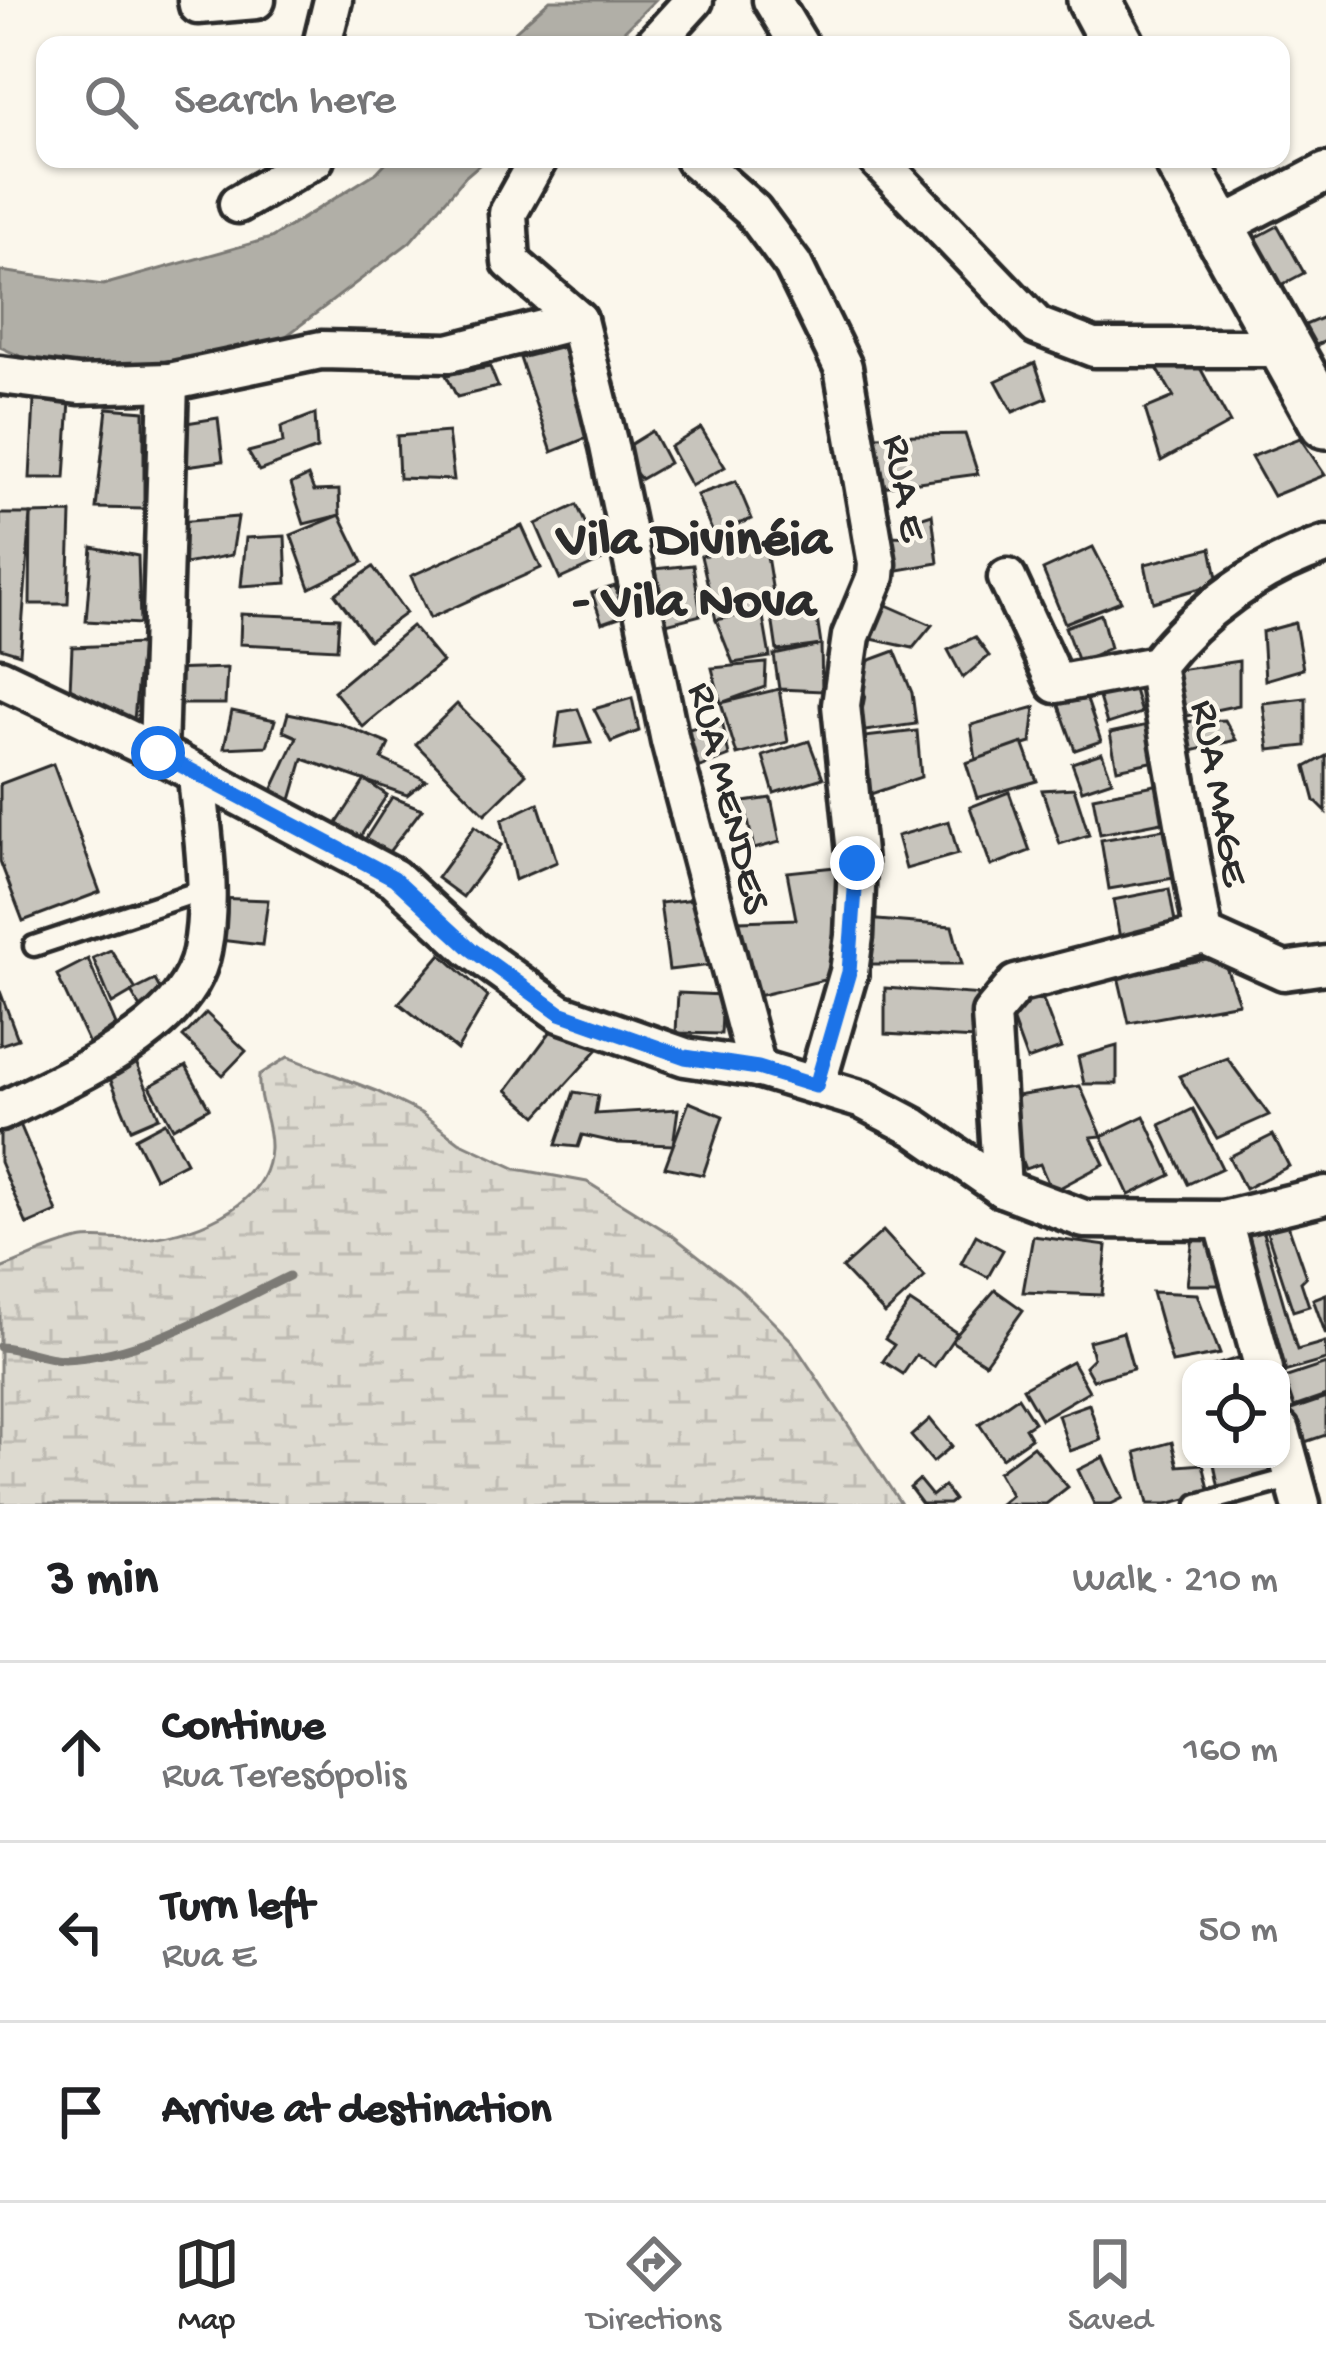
<!DOCTYPE html>
<meta charset="utf-8">
<style>
:root{--surface:#fff;--page:#f6f6f6;--text:#202124;--muted:#757577;--line:#e0e0e0;--accent:#2b2b2b}
body{margin:0;font-family:"Gochi Hand",sans-serif;background:var(--page);color:var(--text)}
.controls{position:absolute;right:36px;bottom:36px;display:grid;overflow:hidden;border-radius:24px;box-shadow:0 3px 9px #0004}
.controls button{width:108px;height:108px;display:grid;place-items:center;padding:0;border:0;border-bottom:3px solid var(--line);background:var(--surface);color:var(--text);font:60px sans-serif}
.stop{position:absolute;width:36px;height:36px;margin:-27px;border:9px solid #1a73e8;border-radius:50%;background:#fff}
.stop.end{background:#1a73e8;border-color:#fff;box-shadow:0 3px 12px #0008}
.list{margin:0;padding:0;list-style:none}
h2{display:flex;justify-content:space-between;align-items:center;height:156px;margin:0;padding:0 48px;font-size:51px}
h2 small{font-size:39px;font-weight:400;color:var(--muted)}
.list li{display:grid;grid-template-columns:78px 1fr auto;gap:36px;align-items:center;box-sizing:border-box;height:180px;padding:0 48px;border-top:3px solid var(--line)}
.list b{display:block;font-size:45px;white-space:nowrap}
.list p{margin:0;font-size:39px;white-space:nowrap;color:var(--muted)}
.list em{font-size:39px;font-style:normal;color:var(--muted)}
.icon{flex:none;width:66px;height:66px;fill:none;stroke:currentColor;stroke-width:2;stroke-linecap:round;stroke-linejoin:round}
.map{position:relative;flex:none;width:1326px;height:1504px;overflow:hidden}
.search{position:absolute;background:var(--surface);box-shadow:0 3px 9px #0004;left:36px;right:36px;top:36px;height:132px;display:flex;align-items:center;gap:30px;box-sizing:border-box;padding:0 42px;border-radius:24px;color:var(--muted);font-size:45px}
.sheet{height:696px;background:var(--surface)}
nav{display:flex;justify-content:space-around;align-items:center;box-sizing:border-box;height:168px;border-top:3px solid var(--line);background:var(--surface);font-size:33px;color:var(--muted)}
nav a{display:grid;justify-items:center;gap:6px}
nav .on{color:var(--accent)}
.map>svg:first-child{display:block}
.wetland{fill:url(#wetland-marsh);stroke:#84827e;stroke-width:3}
.water{fill:#b1afa7;stroke:#7b7a75;stroke-width:3}
.lines{fill:none;stroke-linecap:round;stroke-linejoin:round}
.stream{stroke:#7b7a75;stroke-width:9}
.building{fill:#c7c4bc;stroke:#2b2b2b;stroke-width:3}
.service-casing{stroke:#2b2b2b;stroke-width:27}
.minor-casing{stroke:#2b2b2b;stroke-width:45}
.secondary-casing{stroke:#2b2b2b;stroke-width:60}
.service{stroke:#fbf7ec;stroke-width:18}
.minor{stroke:#fbf7ec;stroke-width:36}
.secondary{stroke:#fbf7ec;stroke-width:51}
.route{stroke:#1a73e8;stroke-width:15}
.labels{text-anchor:middle;stroke-width:9;stroke-linejoin:round;paint-order:stroke}
.street-label{font-size:42px;fill:#2b2b2b;stroke:#fbf7ec}
.district-label{font-size:54px;font-weight:bold;fill:#2b2b2b;stroke:#fbf7ec}
</style>
<div class="map">
<svg width="1326" height="1504" viewBox="0 0 1326 1504">
<defs>
<pattern id="wetland-marsh" width="20" height="14" patternUnits="userSpaceOnUse" patternTransform="scale(3)"><rect width="20" height="14" fill="#dddad0"/><path d="M1 5h8M5 5V1M11 12h8M15 12V8" fill="none" stroke="#bebbb3"/></pattern>
</defs>
<rect width="100%" height="100%" fill="#fbf7ec"/>
<filter id="ink" filterUnits="userSpaceOnUse"><feTurbulence type="fractalNoise" baseFrequency=".00833" numOctaves="2"/><feDisplacementMap in="SourceGraphic" scale="24" xChannelSelector="R" yChannelSelector="G"/><feConvolveMatrix kernelMatrix="1 2 1 2 8 2 1 2 1" color-interpolation-filters="sRGB"/></filter>
<g filter="url(#ink)">
<path class="wetland" d="M288,1057L376,1091L421,1113L459,1142L517,1169L587,1182L672,1235L738,1287L792,1341L901,1504H0V1269C25,1260 53,1245 79,1240C97,1236 117,1241 135,1240C187,1236 268,1210 270,1148C271,1122 257,1101 259,1075Z"/>
<g class="water">
<polygon points="550,0 655,0 610,45 500,45"/>
<polygon points="389,159 486,159 466,176 410,242 281,340 225,358 166,367 47,368 0,347 0,271 103,285 271,238 377,172"/>
</g>
<g class="lines">
<path class="stream" d="M0,1347C21,1348 43,1359 64,1359C142,1356 221,1309 289,1276"/>
</g>
<g class="building">
<polygon points="1278,226 1304,273 1272,290 1246,243"/>
<polygon points="1326,316 1326,341 1307,349 1298,328"/>
<polygon points="567,346 589,437 552,452 520,358"/>
<polygon points="1151,358 1198,364 1230,423 1161,461 1145,409 1174,397"/>
<polygon points="1035,363 1047,398 1013,412 996,381"/>
<polygon points="490,367 498,387 457,397 446,375"/>
<polygon points="34,401 70,401 65,478 30,478"/>
<polygon points="107,408 144,411 144,509 96,508"/>
<polygon points="315,414 317,449 259,471 248,452 283,443 281,427"/>
<polygon points="218,418 223,461 186,466 180,424"/>
<polygon points="701,428 725,467 691,486 670,447"/>
<polygon points="652,431 669,463 641,479 618,452"/>
<polygon points="448,432 454,480 399,478 397,436"/>
<polygon points="965,434 978,474 881,487 875,436"/>
<polygon points="1300,438 1325,475 1273,496 1251,457"/>
<polygon points="308,476 314,491 339,490 340,515 304,524 291,484"/>
<polygon points="736,481 752,519 713,533 697,495"/>
<polygon points="577,505 602,560 560,579 536,524"/>
<polygon points="71,513 68,604 30,604 31,514"/>
<polygon points="0,514 31,514 20,654 0,648"/>
<polygon points="932,514 938,563 893,571 891,536 914,537 913,520"/>
<polygon points="340,515 363,562 310,588 291,535"/>
<polygon points="238,517 232,555 180,565 177,522"/>
<polygon points="522,526 541,568 430,618 411,576"/>
<polygon points="285,536 287,583 241,586 246,538"/>
<polygon points="765,544 776,611 716,620 701,556"/>
<polygon points="92,547 138,556 140,624 86,621"/>
<polygon points="1093,547 1121,601 1065,623 1043,570"/>
<polygon points="1211,548 1218,583 1153,602 1145,564"/>
<polygon points="693,565 701,615 655,627 644,570"/>
<polygon points="373,567 406,613 369,640 335,594"/>
<polygon points="615,586 625,615 602,623 592,593"/>
<polygon points="882,603 932,625 913,648 862,637"/>
<polygon points="762,611 770,657 733,663 716,620"/>
<polygon points="816,611 821,645 777,651 772,617"/>
<polygon points="241,614 339,618 337,649 240,644"/>
<polygon points="1101,614 1110,648 1078,662 1065,627"/>
<polygon points="1295,623 1303,669 1265,680 1262,632"/>
<polygon points="412,626 442,662 363,727 334,691"/>
<polygon points="975,637 989,656 963,678 948,650"/>
<polygon points="141,644 134,720 70,691 72,647"/>
<polygon points="821,645 822,691 779,689 774,655"/>
<polygon points="895,651 912,693 916,724 858,732 865,695 857,665"/>
<polygon points="1239,661 1239,705 1182,717 1178,670"/>
<polygon points="766,663 765,687 721,703 712,668"/>
<polygon points="227,668 225,704 168,704 168,670"/>
<polygon points="1131,680 1141,713 1107,724 1097,691"/>
<polygon points="779,689 788,742 737,755 721,703"/>
<polygon points="1085,694 1101,741 1075,750 1058,703"/>
<polygon points="632,698 639,731 611,742 594,709"/>
<polygon points="1306,698 1306,746 1269,750 1263,703"/>
<polygon points="457,704 526,774 485,814 416,744"/>
<polygon points="1035,707 1031,743 976,760 971,725"/>
<polygon points="578,709 591,743 555,747 560,712"/>
<polygon points="232,711 275,720 267,746 224,748"/>
<polygon points="288,713 341,724 389,744 382,759 426,780 407,795 303,759 291,800 268,799 297,737 283,731"/>
<polygon points="722,720 729,756 690,771 678,732"/>
<polygon points="1225,720 1236,740 1184,753 1179,722"/>
<polygon points="1148,725 1156,761 1117,769 1110,733"/>
<polygon points="917,731 921,777 862,797 856,738"/>
<polygon points="809,741 823,778 774,793 763,756"/>
<polygon points="1023,743 1037,781 977,798 966,763"/>
<polygon points="1102,753 1112,780 1082,790 1072,763"/>
<polygon points="1326,756 1326,812 1315,801 1306,767"/>
<polygon points="53,764 100,892 23,921 0,861 0,784"/>
<polygon points="365,780 387,795 358,840 332,831"/>
<polygon points="1165,783 1172,820 1100,834 1093,797"/>
<polygon points="1074,788 1089,835 1060,844 1042,790"/>
<polygon points="1009,792 1030,851 991,866 970,807"/>
<polygon points="392,797 422,809 389,852 364,841"/>
<polygon points="771,798 780,842 754,849 744,802"/>
<polygon points="538,803 557,862 515,880 502,820"/>
<polygon points="949,821 958,854 906,869 897,836"/>
<polygon points="475,826 501,845 463,897 437,878"/>
<polygon points="1165,829 1174,878 1109,889 1101,840"/>
<polygon points="845,866 832,978 749,998 739,921 796,919 787,872"/>
<polygon points="1169,889 1177,933 1121,944 1113,900"/>
<polygon points="213,898 268,900 262,945 211,939"/>
<polygon points="703,898 712,965 669,970 660,903"/>
<polygon points="865,919 952,926 962,964 867,964"/>
<polygon points="111,950 136,990 112,1004 93,958"/>
<polygon points="441,954 488,997 457,1050 399,1003"/>
<polygon points="1222,956 1239,1003 1129,1023 1118,976"/>
<polygon points="88,959 116,1025 89,1044 57,975"/>
<polygon points="155,980 166,1000 144,1013 131,992"/>
<polygon points="885,988 985,995 975,1039 885,1034"/>
<polygon points="0,991 18,1039 0,1045"/>
<polygon points="678,993 723,995 721,1034 676,1033"/>
<polygon points="1041,995 1061,1048 1027,1060 1008,1008"/>
<polygon points="206,1013 246,1051 223,1075 183,1037"/>
<polygon points="554,1027 598,1049 537,1116 507,1090"/>
<polygon points="1117,1046 1117,1084 1084,1084 1078,1057"/>
<polygon points="1227,1058 1269,1115 1217,1138 1179,1076"/>
<polygon points="135,1060 159,1117 131,1129 107,1071"/>
<polygon points="186,1066 209,1108 173,1128 150,1086"/>
<polygon points="1080,1086 1102,1136 1091,1137 1104,1164 1052,1192 1040,1164 1025,1169 1011,1133 1010,1097"/>
<polygon points="574,1092 598,1096 595,1114 678,1109 673,1145 618,1143 582,1135 578,1147 556,1145"/>
<polygon points="689,1102 723,1116 703,1175 665,1167"/>
<polygon points="1193,1109 1222,1168 1188,1184 1160,1125"/>
<polygon points="1144,1116 1171,1175 1129,1195 1102,1136"/>
<polygon points="17,1117 57,1212 27,1225 0,1162 0,1123"/>
<polygon points="165,1122 186,1162 155,1178 135,1138"/>
<polygon points="1273,1135 1289,1166 1245,1189 1229,1157"/>
<polygon points="1286,1219 1306,1277 1301,1282 1309,1306 1293,1311 1265,1226"/>
<polygon points="1262,1229 1297,1350 1325,1342 1326,1360 1281,1373 1242,1235"/>
<polygon points="883,1231 925,1277 885,1314 842,1268"/>
<polygon points="976,1235 1003,1250 988,1277 961,1263"/>
<polygon points="1033,1236 1107,1246 1102,1295 1023,1292"/>
<polygon points="1193,1236 1220,1241 1228,1285 1187,1285"/>
<polygon points="995,1290 1023,1310 985,1363 951,1341"/>
<polygon points="1152,1292 1197,1294 1220,1354 1172,1363"/>
<polygon points="1326,1294 1326,1335 1313,1299"/>
<polygon points="910,1302 957,1333 934,1367 916,1355 903,1374 883,1361 894,1345 885,1339"/>
<polygon points="1123,1332 1133,1369 1093,1380 1085,1366 1093,1358 1089,1341"/>
<polygon points="1241,1357 1244,1369 1204,1369"/>
<polygon points="1072,1361 1089,1391 1041,1419 1023,1388"/>
<polygon points="1326,1364 1326,1396 1294,1407 1284,1378"/>
<polygon points="1018,1397 1034,1422 1025,1428 1031,1438 1002,1458 979,1424"/>
<polygon points="1326,1398 1326,1435 1302,1443 1291,1410"/>
<polygon points="1089,1404 1101,1440 1070,1451 1058,1415"/>
<polygon points="930,1419 952,1446 933,1462 911,1436"/>
<polygon points="1172,1442 1178,1466 1203,1464 1210,1493 1167,1504 1148,1504 1136,1452"/>
<polygon points="1033,1446 1068,1487 1046,1504 1000,1504 1011,1495 998,1472"/>
<polygon points="1104,1457 1123,1498 1111,1504 1094,1504 1078,1470"/>
<polygon points="1213,1459 1276,1459 1276,1471 1219,1489"/>
<polygon points="919,1480 932,1496 944,1486 954,1500 949,1504 922,1504 910,1488"/>
</g>
<g class="lines">
<g class="service-casing">
<g id="service">
<polyline points="34,946 206,889"/>
<polyline points="1198,1504 1293,1478"/>
</g>
</g>
<g class="minor-casing">
<g id="minor">
<polyline points="197,0 198,5 256,0"/>
<polyline points="772,0 799,45"/>
<polyline points="322,45 333,0"/>
<polyline points="653,45 694,0"/>
<polyline points="538,159 508,213 511,262 578,320 609,446 670,741 757,1068"/>
<polyline points="694,159 753,211 793,265 843,367 877,564 876,576 851,636 841,705 857,863 854,936 849,972 816,1086"/>
<polyline points="877,159 1037,326 1094,348 1288,348"/>
<polyline points="238,204 315,159"/>
<polyline points="1217,229 1326,172"/>
<polyline points="0,375 79,385 169,382 321,350 449,353 578,320"/>
<path d="M1007,578L1056,684L1156,665C1199,610 1259,567 1326,545"/>
<polyline points="1156,665 1204,935"/>
<polyline points="0,678 158,753 394,878 471,949 560,1013 685,1057 757,1068 863,1100 914,1127 1002,1188 1084,1219 1223,1220 1326,1195"/>
<polyline points="158,753 169,382"/>
<path d="M0,1112C66,1078 187,1032 202,951C213,895 202,833 197,776"/>
<polyline points="1002,1188 991,1014 1016,984 1204,935 1284,971 1326,965"/>
<polyline points="1223,1220 1264,1369"/>
<polyline points="1281,1431 1301,1504"/>
</g>
</g>
<g class="secondary-casing">
<g id="secondary">
<polyline points="1094,0 1118,45"/>
<polyline points="1180,159 1326,422"/>
</g>
</g>
<use href="#service" class="service"/>
<use href="#minor" class="minor"/>
<use href="#secondary" class="secondary"/>
</g>
</g>
<g class="lines" filter="url(#ink)">
<polyline class="route" points="158,753 394,878 471,949 560,1013 685,1057 758,1068 816,1086 849,972 857,863"/>
</g>
<g class="labels">
<g class="street-label">
<text transform="translate(909 487) rotate(80)" y="15">RUA E</text>
<text transform="translate(1224 792) rotate(80)" y="15">RUA MAGE</text>
<text transform="translate(733 797) rotate(76)" y="15">RUA MENDES</text>
</g>
<g class="district-label">
<text x="694" y="553">Vila Divinéia<tspan x="694" dy="62">- Vila Nova</tspan></text>
</g>
</g>
</svg>
<div class="controls">
<button><svg class="icon" aria-label="locate" viewBox="0 0 24 24"><circle cx="12" cy="12" r="6"/><path d="M12 2v4M12 18v4M2 12h4M18 12h4"/></svg></button>
</div>
<div class="stop" style="left:158px;top:753px"></div>
<div class="stop end" style="left:857px;top:863px"></div>
<div class="search"><svg class="icon" aria-label="search" viewBox="0 0 24 24"><circle cx="10" cy="10" r="6"/><path d="M15 15l6 6"/></svg>Search here</div>
</div>
<section class="sheet">
<h2>3 min<small>Walk · 210 m</small></h2>
<ul class="list">
<li><svg class="icon" aria-label="ahead" viewBox="0 0 24 24"><path d="M12 20V5M6 11l6-6 6 6"/></svg><div><b>Continue</b><p>Rua Teresópolis</p></div><em>160 m</em></li>
<li><svg class="icon" aria-label="left" viewBox="0 0 24 24"><path d="M17 20v-9H6M10 6l-5 5 5 5"/></svg><div><b>Turn left</b><p>Rua E</p></div><em>50 m</em></li>
<li><svg class="icon" aria-label="arrive" viewBox="0 0 24 24"><path d="M6 21V4h12l-3 4 3 4H6"/></svg><div><b>Arrive at destination</b></div></li>
</ul>
</section>
<nav>
<a class="on"><svg class="icon" aria-label="map" viewBox="0 0 24 24"><path d="M3 6l6-2 6 2 6-2v14l-6 2-6-2-6 2zM9 4v14M15 6v14"/></svg>Map</a>
<a><svg class="icon" aria-label="directions" viewBox="0 0 24 24"><path d="M12 3l9 9-9 9-9-9zM9 14v-3h6M13 9l2 2-2 2"/></svg>Directions</a>
<a><svg class="icon" aria-label="saved" viewBox="0 0 24 24"><path d="M7 4h10v16l-5-4-5 4z"/></svg>Saved</a>
</nav>
